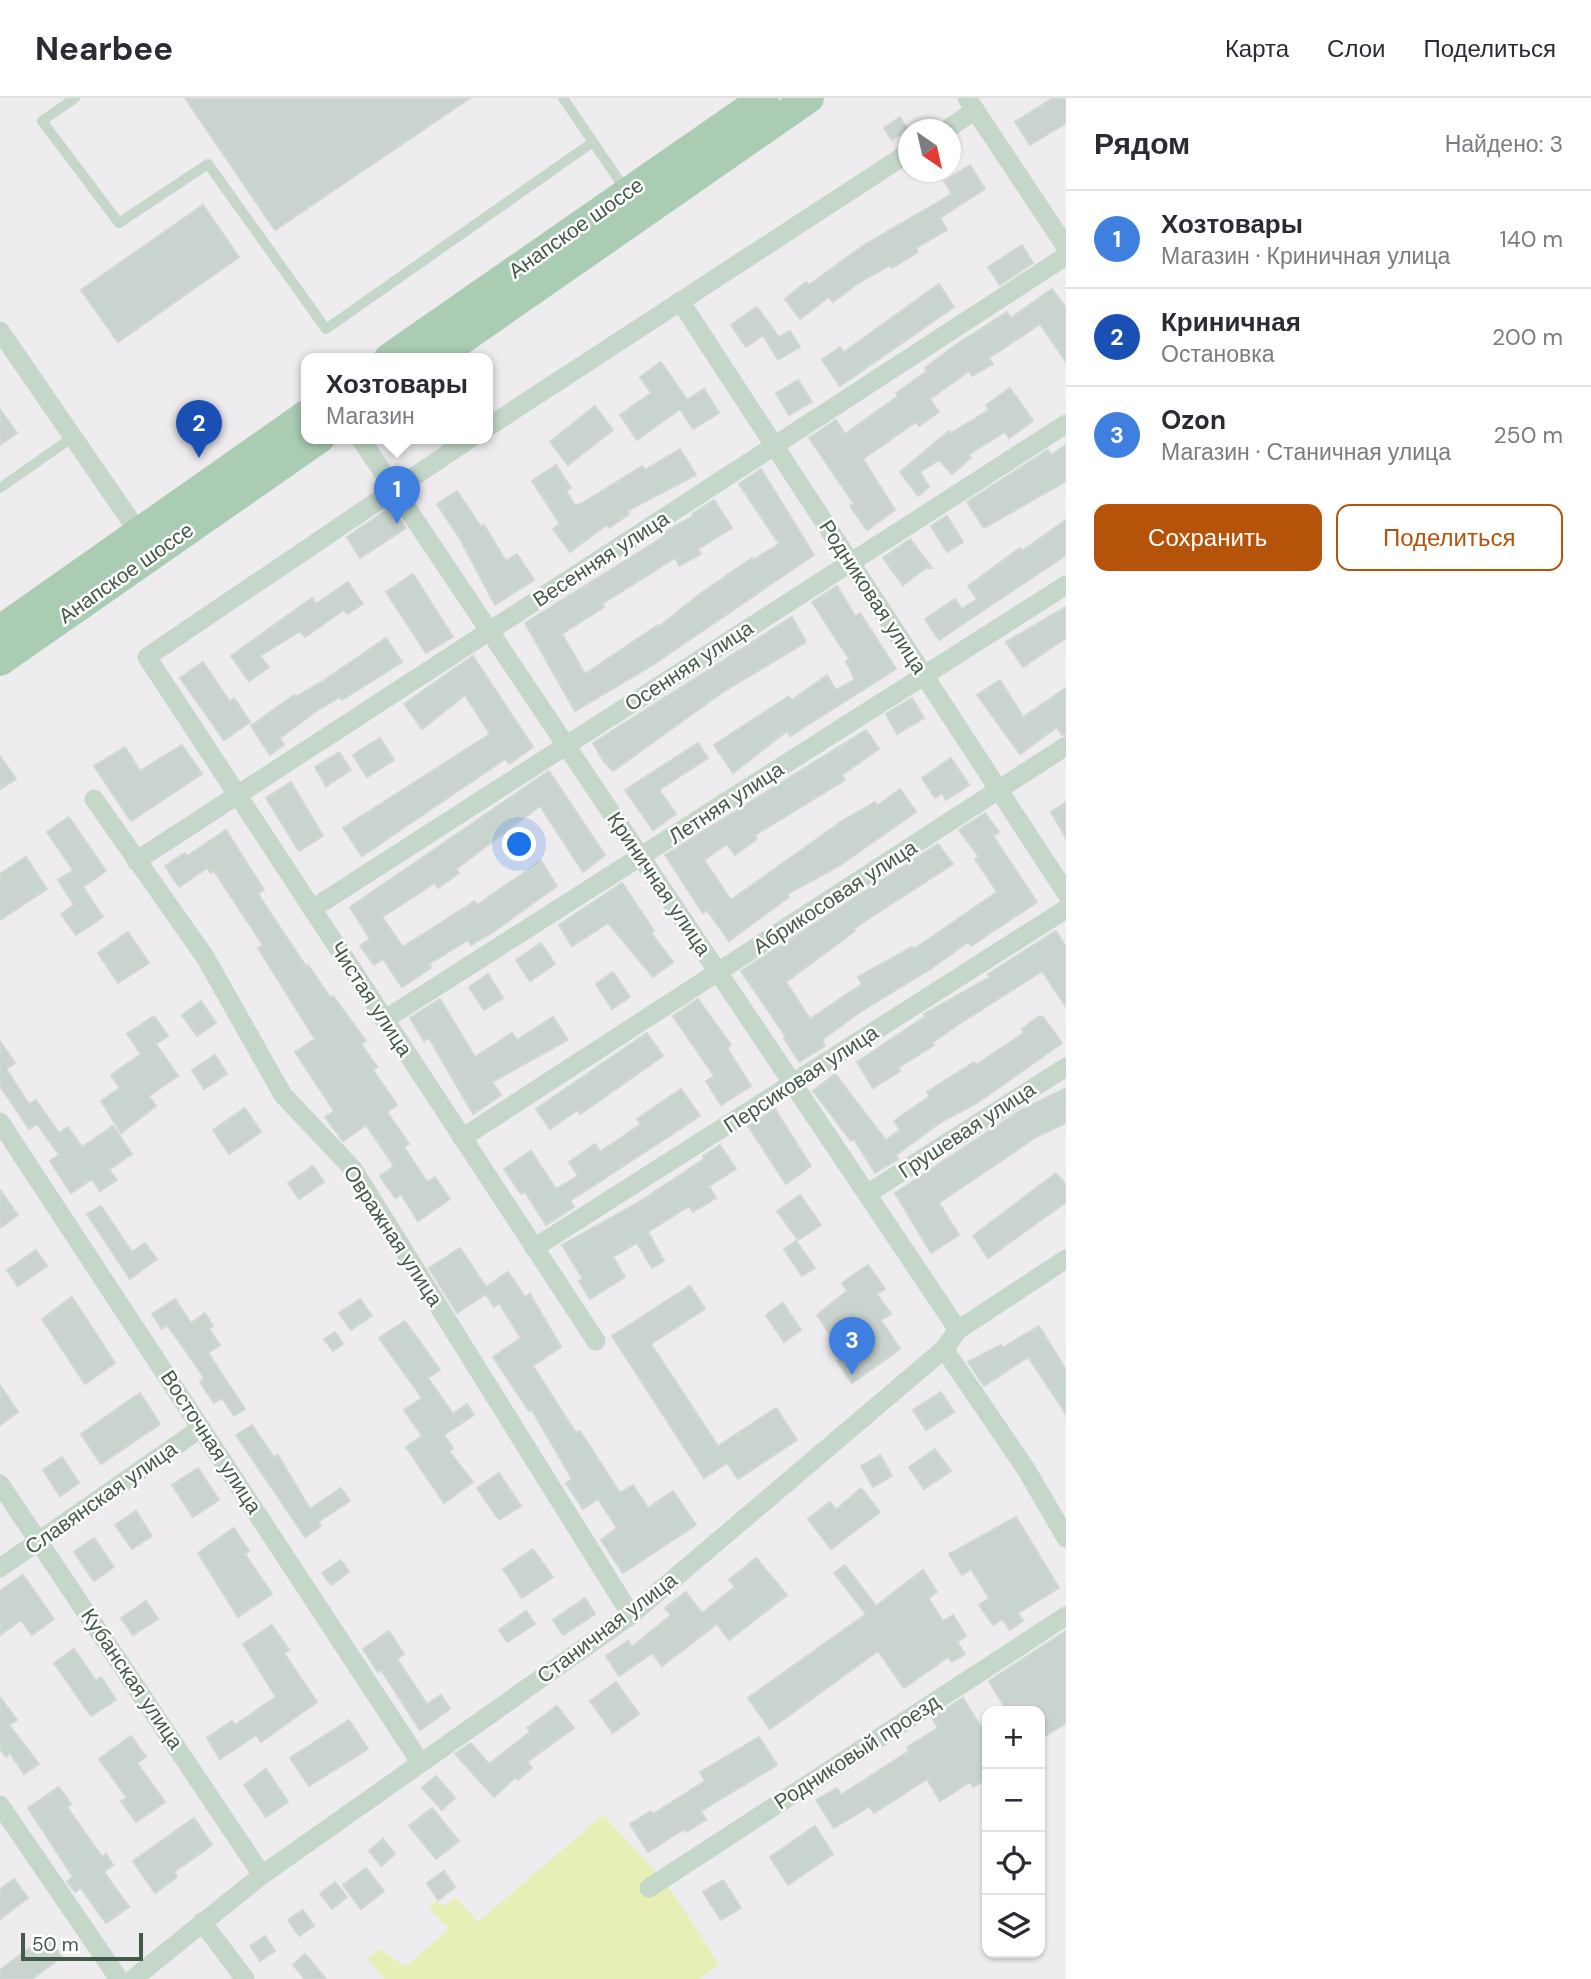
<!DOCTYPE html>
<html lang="ru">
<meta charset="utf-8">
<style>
:root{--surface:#fff;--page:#f7f7f7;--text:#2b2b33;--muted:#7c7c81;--line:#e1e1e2;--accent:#b45309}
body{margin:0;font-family:"DM Sans",sans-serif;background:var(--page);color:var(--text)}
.controls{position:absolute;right:21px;bottom:21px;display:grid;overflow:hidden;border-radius:14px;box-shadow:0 2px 5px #0004}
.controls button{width:63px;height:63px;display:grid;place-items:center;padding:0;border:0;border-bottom:2px solid var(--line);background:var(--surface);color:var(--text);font:35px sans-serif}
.compass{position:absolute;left:898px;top:21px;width:63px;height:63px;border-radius:50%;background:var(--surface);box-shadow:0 2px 5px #0004;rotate:146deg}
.scale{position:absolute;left:21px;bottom:18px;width:122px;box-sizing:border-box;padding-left:7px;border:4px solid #445a49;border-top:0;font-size:19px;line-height:24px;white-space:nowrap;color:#445a49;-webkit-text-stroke:5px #fff;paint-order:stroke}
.you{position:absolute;left:520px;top:747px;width:24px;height:24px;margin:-18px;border:5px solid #fff;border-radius:50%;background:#1a73e8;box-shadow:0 0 0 10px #1a73e833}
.badge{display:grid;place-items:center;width:46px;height:46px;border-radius:50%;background:var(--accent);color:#fff;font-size:23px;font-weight:700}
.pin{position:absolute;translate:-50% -58px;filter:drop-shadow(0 2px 4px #0008)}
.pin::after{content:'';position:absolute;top:37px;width:24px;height:21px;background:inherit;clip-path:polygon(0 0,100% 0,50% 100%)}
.popup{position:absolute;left:301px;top:255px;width:192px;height:91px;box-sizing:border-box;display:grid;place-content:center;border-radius:14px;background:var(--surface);filter:drop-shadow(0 2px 5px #0005);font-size:23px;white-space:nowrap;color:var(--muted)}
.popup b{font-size:26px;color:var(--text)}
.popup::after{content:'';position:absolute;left:50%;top:100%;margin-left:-14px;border:14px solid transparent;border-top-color:var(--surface)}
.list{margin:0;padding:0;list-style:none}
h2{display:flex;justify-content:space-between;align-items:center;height:91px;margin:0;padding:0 28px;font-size:30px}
h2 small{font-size:23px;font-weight:400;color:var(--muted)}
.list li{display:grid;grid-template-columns:46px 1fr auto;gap:21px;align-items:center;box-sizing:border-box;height:98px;padding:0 28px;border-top:2px solid var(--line)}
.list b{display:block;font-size:26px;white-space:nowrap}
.list p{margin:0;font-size:23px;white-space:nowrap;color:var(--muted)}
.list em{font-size:23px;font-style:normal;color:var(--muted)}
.actions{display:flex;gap:14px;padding:21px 28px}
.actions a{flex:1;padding:16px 0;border:2px solid var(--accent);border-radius:14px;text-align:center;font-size:24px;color:var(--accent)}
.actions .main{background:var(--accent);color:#fff}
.icon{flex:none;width:38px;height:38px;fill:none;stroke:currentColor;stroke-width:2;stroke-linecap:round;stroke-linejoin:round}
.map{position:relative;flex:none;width:1066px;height:1881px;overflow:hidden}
header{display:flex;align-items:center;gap:42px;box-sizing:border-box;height:98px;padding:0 35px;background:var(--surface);border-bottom:2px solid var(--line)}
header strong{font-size:33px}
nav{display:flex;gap:38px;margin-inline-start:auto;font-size:24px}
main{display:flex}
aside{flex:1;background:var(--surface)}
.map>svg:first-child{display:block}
.green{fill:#e7efb7}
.building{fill:#cad4ce;stroke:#cfd8d3;stroke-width:2}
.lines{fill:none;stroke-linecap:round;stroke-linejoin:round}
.lane{stroke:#c4d7c8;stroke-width:10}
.street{stroke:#c4d7c8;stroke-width:19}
.primary{stroke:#aaccb3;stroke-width:30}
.labels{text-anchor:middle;stroke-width:5;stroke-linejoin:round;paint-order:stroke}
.street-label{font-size:21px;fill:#445a49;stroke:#fff}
</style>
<header>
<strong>Nearbee</strong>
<nav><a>Карта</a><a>Слои</a><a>Поделиться</a></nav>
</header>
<main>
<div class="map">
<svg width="1066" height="1881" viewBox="0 0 1066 1881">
<rect width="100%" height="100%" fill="#eeecef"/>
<polygon class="green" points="603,1717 667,1786 719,1866 699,1881 385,1881 367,1861 380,1851 405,1869 449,1831 428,1809 436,1804 446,1808 455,1799 478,1824"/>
<g class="building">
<polygon points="185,0 470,0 275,132"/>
<polygon points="1053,0 1066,0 1066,25 1030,47 1015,24"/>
<polygon points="900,19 908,31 892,42 884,30"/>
<polygon points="970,67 985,91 940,120 947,132 916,150 918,154 892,170 890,167 857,186 833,204 829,199 800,221 785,201 806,184 809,187 864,147 952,96 944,83"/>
<polygon points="203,107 239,159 118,244 81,192"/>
<polygon points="1022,147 1033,165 1000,187 988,169"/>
<polygon points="939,186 954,209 840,288 822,262 840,249 844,254"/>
<polygon points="1052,191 1066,210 1066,264 1040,226 989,260 993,266 972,278 969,273 930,301 939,314 919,328 916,324 863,361 895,412 867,432 850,408 854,406 809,340 836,322 845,336 898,298 896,295 927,273 925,270 954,248 1007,214 1011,220"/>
<polygon points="757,209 779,239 790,233 800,249 778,262 763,237 746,249 731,227"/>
<polygon points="661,264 687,302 704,291 719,315 693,331 680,311 637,342 620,317 651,295 640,279"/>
<polygon points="798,282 812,304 789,317 776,295"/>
<polygon points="1010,290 1033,323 1009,340 1005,334 968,357 971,360 952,376 939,362 920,374 929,389 918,398 900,374 949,333 951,335 989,312 986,307"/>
<polygon points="595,308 613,332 568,367 550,344"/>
<polygon points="0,311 17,335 0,347"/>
<polygon points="1066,347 1066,383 984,430 967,404 1048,352 1051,357"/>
<polygon points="680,351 696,377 627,413 629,416 609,430 606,427 570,454 553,431 560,426 532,383 556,367 571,390 566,393 575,407 581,406 642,368 645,372"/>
<polygon points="761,371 814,457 651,568 575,613 525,525 663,439 661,436 693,418 692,416 714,402 732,430 698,451 701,456 679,468 675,460 602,506 604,509 562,536 585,576 658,527 659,529 697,498 752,460 753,462 779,446 739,386"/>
<polygon points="457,393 481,429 484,427 506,463 517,456 534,482 495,507 460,441 437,406"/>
<polygon points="391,409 406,430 360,460 347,439"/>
<polygon points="947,418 963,444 947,454 931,428"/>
<polygon points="1066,422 1066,457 939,542 925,521 955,501 962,511 977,501 968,488 1020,450 1022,453"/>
<polygon points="910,441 932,470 926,470 903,487 883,460"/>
<polygon points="413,476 453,539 426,555 386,494"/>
<polygon points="348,484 363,506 347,516 344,512 305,539 300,533 260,558 269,569 249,583 231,558 312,500 316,506"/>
<polygon points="837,488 855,518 860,515 896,571 790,638 787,633 733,675 714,647 789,598 792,602 827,577 836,592 855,581 846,564 849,561 812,504"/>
<polygon points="1066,509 1066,540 1023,569 1006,544"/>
<polygon points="792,519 806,544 723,594 613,673 604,664 593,645"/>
<polygon points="386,540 402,564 342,602 340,599 318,612 280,640 284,647 270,657 251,628 294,597 295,599 323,583"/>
<polygon points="473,558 533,649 509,666 505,661 362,758 343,730 490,636 465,597 422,631 404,606"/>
<polygon points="203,564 230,604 234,600 250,624 224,642 180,580"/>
<polygon points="1000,582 1023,619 1066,590 1066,636 1062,637 1057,629 1020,656 977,597"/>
<polygon points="912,600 924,620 897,636 886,616"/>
<polygon points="866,632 879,651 842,677 845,682 755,737 757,741 735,757 727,746 704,762 731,802 842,723 875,704 877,708 900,691 916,714 839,768 787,796 789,799 729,843 707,812 703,815 665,757"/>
<polygon points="380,640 394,662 367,679 353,657"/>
<polygon points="698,645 708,660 659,692 676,716 653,732 625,692"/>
<polygon points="182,647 202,676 131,723 94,668 125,649 140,673"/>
<polygon points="339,654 351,672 326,688 315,669"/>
<polygon points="0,658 16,681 0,691"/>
<polygon points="951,660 969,687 946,702 942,695 935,700 922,680"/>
<polygon points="549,673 605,757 583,774 540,708 456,771 459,775 438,790 435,785 382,819 403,849 475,803 477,807 541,763 557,788 493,834 471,847 468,842 429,866 431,870 402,889 383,861 374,867 360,848 370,841 350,809"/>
<polygon points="291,684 323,738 299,753 266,700"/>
<polygon points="1066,704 1066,740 1051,714"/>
<polygon points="985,715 999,734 993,738 1037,804 971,848 968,844 932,870 860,914 822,942 825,948 799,964 784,940 786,939 741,873 938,746 953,766 853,831 855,833 786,884 810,921 862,886 858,879 912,849 914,851 997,794 975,761 979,759 959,732"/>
<polygon points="69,719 106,773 83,789 103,819 76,837 61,816 74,807 58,782 73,772 47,734"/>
<polygon points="226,732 264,792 258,796 277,825 306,868 308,867 330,899 333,898 366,943 361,946 377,969 373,972 397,1007 387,1014 409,1046 404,1049 427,1084 435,1079 450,1101 418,1123 401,1096 395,1100 380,1078 394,1068 366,1027 343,1043 325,1019 334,1013 295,954 315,941 258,850 263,847 214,773 211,775 207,770 179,789 165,768 185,755 187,758"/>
<polygon points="26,759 47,791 0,822 0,776"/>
<polygon points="622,785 654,833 651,835 673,864 653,879 608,825 572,848 559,827"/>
<polygon points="1056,833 1066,849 1066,909 1042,873 959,926 932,945 934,947 898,970 900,973 873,990 857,964 926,918 924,916 990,879 988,876"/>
<polygon points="128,834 149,865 118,885 98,855"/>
<polygon points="541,845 555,866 530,883 516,862"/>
<polygon points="613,874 630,899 612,911 596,886"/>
<polygon points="488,876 503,900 484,912 469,889"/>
<polygon points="440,901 475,959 512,935 517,942 553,919 568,942 492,984 501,997 473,1016 429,940 424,943 410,920"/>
<polygon points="698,901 731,947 727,950 751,988 721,1007 706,983 714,978 673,918"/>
<polygon points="201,903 216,925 197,938 182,917"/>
<polygon points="154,918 168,938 156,946 178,978 149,998 156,1008 121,1035 101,1003 120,990 111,977 141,956 127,936"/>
<polygon points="1038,919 1043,919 1062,945 977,1005 941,1024 896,1057 898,1061 875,1075 854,1041 851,1043 813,993 835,976 886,1042 900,1032 894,1023 930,998 927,994 974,964 976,967 1024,935 1022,931"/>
<polygon points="647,935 663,958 580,1016 578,1012 550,1031 536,1011"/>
<polygon points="0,943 15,965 6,971 29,1006 36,1002 59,1035 68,1029 82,1049 113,1028 132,1056 109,1072 117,1082 100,1093 92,1081 71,1095 50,1063 59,1057 37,1026 29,1031 0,988"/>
<polygon points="215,957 227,976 204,991 192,972"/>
<polygon points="1066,990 1066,1025 1036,1039 939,1105 959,1137 931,1155 895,1095 1021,1012"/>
<polygon points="681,991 700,1018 570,1103 574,1109 546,1127 525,1094 521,1096 504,1071 531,1053 556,1091 578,1078 569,1064 595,1046 600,1054 641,1026 637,1021"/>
<polygon points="245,1010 261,1034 229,1056 213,1032"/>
<polygon points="775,1011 811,1068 786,1086 748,1028"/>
<polygon points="720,1047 736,1071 709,1088 716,1100 693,1114 689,1108 648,1134 664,1163 652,1170 637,1145 613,1159 625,1179 590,1201 579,1183 583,1181 562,1147 639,1104 704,1061 703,1058"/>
<polygon points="313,1068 324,1084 299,1101 288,1085"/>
<polygon points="1056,1075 1066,1087 1066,1104 988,1160 973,1138"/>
<polygon points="0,1092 18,1117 0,1130"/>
<polygon points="800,1097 821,1127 798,1142 777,1113"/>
<polygon points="101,1108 132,1154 145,1145 157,1161 130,1181 87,1116"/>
<polygon points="796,1143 815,1170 802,1178 784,1151"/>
<polygon points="460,1150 486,1189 508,1174 525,1199 530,1196 561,1249 533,1268 576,1335 580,1333 620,1395 633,1387 648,1410 673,1393 696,1427 623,1475 601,1442 617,1430 598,1401 583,1411 566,1385 572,1381 532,1312 529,1313 493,1259 521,1240 499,1205 494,1209 486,1196 457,1215 429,1170"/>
<polygon points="36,1152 47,1168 18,1188 7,1172"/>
<polygon points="868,1167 885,1191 877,1196 891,1216 881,1222 900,1251 852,1285 837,1263 844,1258 817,1217 847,1193 842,1185"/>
<polygon points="690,1188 705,1211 651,1246 718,1348 776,1310 797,1342 738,1381 727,1365 704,1380 612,1238"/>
<polygon points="72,1199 115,1265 85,1286 42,1221"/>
<polygon points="175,1201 191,1225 205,1215 213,1228 209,1231 220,1247 208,1255 245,1311 234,1318 222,1300 214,1305 200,1284 204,1280 183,1249 167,1227 162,1231 152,1216"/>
<polygon points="360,1201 372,1218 351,1232 339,1215"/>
<polygon points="783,1205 801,1232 784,1244 766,1217"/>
<polygon points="405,1223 440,1272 428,1280 453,1316 467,1306 474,1317 444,1337 453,1350 449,1353 473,1384 444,1405 406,1349 422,1338 404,1312 422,1300 379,1240"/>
<polygon points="1039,1228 1066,1272 1066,1316 1028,1259 984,1288 968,1264 1001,1247 1002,1250"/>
<polygon points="335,1234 343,1246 333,1253 324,1241"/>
<polygon points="0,1287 18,1314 0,1327"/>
<polygon points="941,1294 954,1314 926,1332 913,1312"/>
<polygon points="140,1295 160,1326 101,1366 81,1336"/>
<polygon points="252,1327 274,1359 278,1357 310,1411 341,1390 350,1403 318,1424 321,1428 305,1439 236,1337"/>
<polygon points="935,1351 951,1373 924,1391 909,1369"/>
<polygon points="880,1357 892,1378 873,1389 861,1368"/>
<polygon points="62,1359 79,1385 60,1398 43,1372"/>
<polygon points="198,1370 219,1402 193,1419 172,1387"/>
<polygon points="499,1375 521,1408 499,1422 477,1390"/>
<polygon points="861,1390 880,1414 831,1451 808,1421 830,1404 836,1412"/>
<polygon points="136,1413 152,1438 132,1451 115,1427"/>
<polygon points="1016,1419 1059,1490 1018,1515 1023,1523 1010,1532 1002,1521 993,1527 979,1507 989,1500 971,1471 962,1477 949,1456"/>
<polygon points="234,1430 249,1453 245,1456 272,1496 238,1519 198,1455"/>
<polygon points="94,1440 114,1469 94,1483 74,1454"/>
<polygon points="533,1451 553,1479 522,1500 503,1471"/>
<polygon points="756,1460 787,1497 729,1542 717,1526 662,1568 652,1555 619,1578 606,1558 628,1543 632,1549 671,1517 665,1510 686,1494 702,1515 735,1489 729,1482"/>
<polygon points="341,1462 349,1474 331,1487 322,1475"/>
<polygon points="845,1467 876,1508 923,1472 937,1494 928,1500 943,1523 953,1517 966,1538 957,1544 965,1556 952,1564 948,1559 904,1590 878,1553 770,1631 748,1600 866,1516 834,1475"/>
<polygon points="23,1477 54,1521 32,1537 21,1522 0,1537 0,1493"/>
<polygon points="585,1500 595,1516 563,1537 553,1522"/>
<polygon points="146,1503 158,1521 133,1537 121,1520"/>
<polygon points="526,1513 535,1526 507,1544 499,1532"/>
<polygon points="272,1527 289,1552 284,1555 317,1604 261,1644 256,1637 220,1661 207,1640 232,1623 235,1627 276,1599 243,1546"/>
<polygon points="389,1533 404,1556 397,1561 427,1606 441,1597 450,1611 420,1632 381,1572 378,1574 363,1551"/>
<polygon points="1066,1533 1066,1625 1040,1641 1040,1613 1007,1613 989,1583"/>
<polygon points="74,1551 96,1583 101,1579 116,1602 91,1618 54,1565"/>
<polygon points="616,1584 639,1616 613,1635 590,1603"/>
<polygon points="0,1599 17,1622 9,1627 39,1666 24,1676 10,1655 6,1659 0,1651"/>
<polygon points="963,1600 987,1639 987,1681 973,1689 970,1684 940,1703 927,1681 874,1715 870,1708 834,1730 816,1702 837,1690 841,1697 909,1653 907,1649 938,1630 932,1620"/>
<polygon points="557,1608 574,1630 527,1664 532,1670 518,1682 516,1679 494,1699 455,1656 471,1645 489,1666 530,1634 527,1630"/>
<polygon points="349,1622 368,1651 309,1688 290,1660"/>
<polygon points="131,1638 146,1659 137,1665 165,1704 136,1724 121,1703 127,1700 99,1661"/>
<polygon points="759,1639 777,1667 701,1713 706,1722 686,1734 684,1731 648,1754 630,1726 651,1713 653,1716 705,1683 700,1674"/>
<polygon points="266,1671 288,1704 266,1719 244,1687"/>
<polygon points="436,1678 455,1700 442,1712 422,1690"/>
<polygon points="59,1689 71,1706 67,1709 102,1759 106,1756 113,1767 104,1774 129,1809 106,1825 81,1790 75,1794 67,1784 73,1779 28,1710"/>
<polygon points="432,1710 459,1743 436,1761 409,1728"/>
<polygon points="194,1720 212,1747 174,1774 177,1779 155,1795 133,1763"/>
<polygon points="815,1728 833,1756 788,1787 770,1759"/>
<polygon points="383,1741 395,1756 381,1768 369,1753"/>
<polygon points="366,1770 384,1793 361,1811 343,1787"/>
<polygon points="444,1773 455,1789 438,1802 427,1785"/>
<polygon points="14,1781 28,1800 0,1821 0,1791"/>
<polygon points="723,1782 741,1810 721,1822 703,1794"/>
<polygon points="335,1784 347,1799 332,1811 320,1796"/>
<polygon points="303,1812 314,1828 299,1838 288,1822"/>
<polygon points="47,1837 62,1859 32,1881 0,1881 0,1872"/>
<polygon points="265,1838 275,1853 260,1863 250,1848"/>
<polygon points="305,1856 326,1881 305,1881 293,1867"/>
</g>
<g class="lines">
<g class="lane">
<polyline points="75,0 42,23 119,125 208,66 326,231 593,44"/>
<polyline points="563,0 625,91"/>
<polyline points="0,390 73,339"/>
</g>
<g class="street">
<polyline points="967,0 1066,149"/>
<polyline points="946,32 975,12"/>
<polyline points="680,203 1066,795"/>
<polyline points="0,233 139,435"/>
<polyline points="488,329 908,55"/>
<polyline points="360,340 958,1232"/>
<polyline points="471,340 147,559 596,1243"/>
<polyline points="94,701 205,859 283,997 353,1071 631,1517"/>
<polyline points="136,763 1066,158"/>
<polyline points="312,811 1066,326"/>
<polyline points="384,922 1066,487"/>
<polyline points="0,1024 420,1664"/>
<polyline points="462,1040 1066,648"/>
<polyline points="867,1096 1066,969"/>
<polyline points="534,1150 1066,811"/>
<polyline points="944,1251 1026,1371 1066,1440"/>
<polyline points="0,1386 262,1777"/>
<polyline points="0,1470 201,1330"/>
<polyline points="0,1707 119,1881"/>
<polyline points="649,1790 1066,1518"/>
<polyline points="202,1824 245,1881"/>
<polyline points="133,1881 262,1777 631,1517 944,1251 958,1232 1066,1161"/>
</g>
<g class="primary">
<polyline points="389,260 764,0"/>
<polyline points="435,260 809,0"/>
<polyline points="0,532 306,317"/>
<polyline points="0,563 320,340"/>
</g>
</g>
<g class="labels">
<g class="street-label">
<text transform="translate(576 130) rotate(-35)" y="7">Анапское шоссе</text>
<text transform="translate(601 461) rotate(-33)" y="7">Весенняя улица</text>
<text transform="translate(126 475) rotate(-35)" y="7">Анапское шоссе</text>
<text transform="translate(873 499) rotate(57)" y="7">Родниковая улица</text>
<text transform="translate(689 568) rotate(-33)" y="7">Осенняя улица</text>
<text transform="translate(726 705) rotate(-33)" y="7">Летняя улица</text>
<text transform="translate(659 786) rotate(56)" y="7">Криничная улица</text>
<text transform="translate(835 799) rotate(-33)" y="7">Абрикосовая улица</text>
<text transform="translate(371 901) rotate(57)" y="7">Чистая улица</text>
<text transform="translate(801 981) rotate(-33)" y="7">Персиковая улица</text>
<text transform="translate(967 1032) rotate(-33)" y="7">Грушевая улица</text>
<text transform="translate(393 1138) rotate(57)" y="7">Овражная улица</text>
<text transform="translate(211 1344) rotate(57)" y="7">Восточная улица</text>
<text transform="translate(101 1400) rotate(-35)" y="7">Славянская улица</text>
<text transform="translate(607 1530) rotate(-37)" y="7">Станичная улица</text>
<text transform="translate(132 1581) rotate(56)" y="7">Кубанская улица</text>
<text transform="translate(857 1654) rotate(-33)" y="7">Родниковый проезд</text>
</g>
</g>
</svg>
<div class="controls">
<button>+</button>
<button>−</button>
<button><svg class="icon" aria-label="locate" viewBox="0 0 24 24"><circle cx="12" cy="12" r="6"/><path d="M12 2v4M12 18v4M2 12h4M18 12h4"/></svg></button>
<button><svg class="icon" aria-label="layers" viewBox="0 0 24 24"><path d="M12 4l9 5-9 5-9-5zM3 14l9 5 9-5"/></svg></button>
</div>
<svg class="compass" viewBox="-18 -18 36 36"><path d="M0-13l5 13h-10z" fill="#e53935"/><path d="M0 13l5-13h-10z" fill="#7c7c81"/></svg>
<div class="scale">50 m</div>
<div class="you"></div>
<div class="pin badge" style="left:397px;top:426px;background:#3f7fe0">1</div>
<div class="popup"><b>Хозтовары</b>Магазин</div>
<div class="pin badge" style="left:199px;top:360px;background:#1a4fb4">2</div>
<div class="pin badge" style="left:852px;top:1277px;background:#3f7fe0">3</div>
</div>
<aside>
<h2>Рядом<small>Найдено: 3</small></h2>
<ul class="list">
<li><span class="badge" style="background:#3f7fe0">1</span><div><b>Хозтовары</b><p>Магазин · Криничная улица</p></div><em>140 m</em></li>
<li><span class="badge" style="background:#1a4fb4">2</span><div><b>Криничная</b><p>Остановка</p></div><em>200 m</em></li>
<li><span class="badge" style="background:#3f7fe0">3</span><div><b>Ozon</b><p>Магазин · Станичная улица</p></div><em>250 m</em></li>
</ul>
<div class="actions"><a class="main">Сохранить</a><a>Поделиться</a></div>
</aside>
</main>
